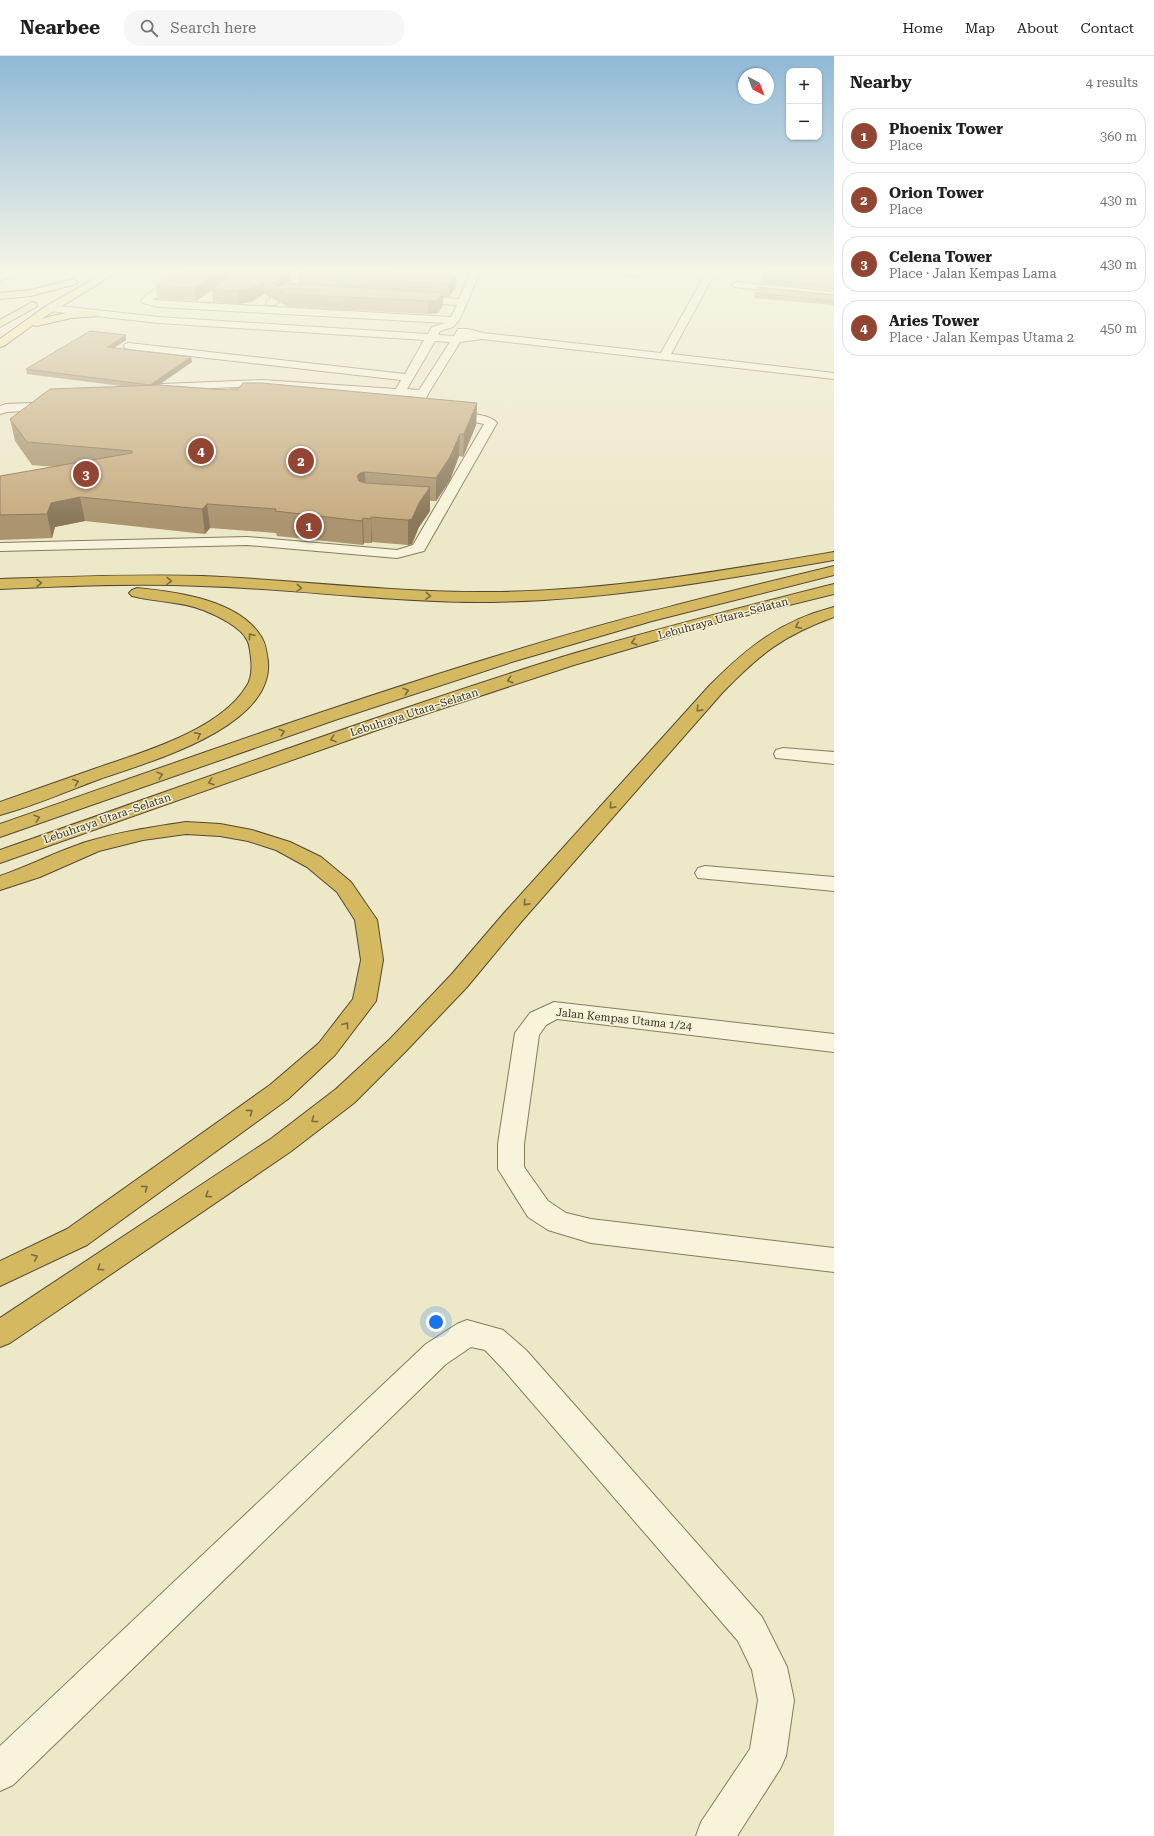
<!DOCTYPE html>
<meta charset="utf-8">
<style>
:root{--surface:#fff;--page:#f6f6f6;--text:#202124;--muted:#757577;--line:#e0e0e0;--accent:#914532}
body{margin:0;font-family:"Roboto Serif",serif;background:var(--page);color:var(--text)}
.controls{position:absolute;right:12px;top:12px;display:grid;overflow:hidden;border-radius:8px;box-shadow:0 1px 3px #0004}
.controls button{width:36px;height:36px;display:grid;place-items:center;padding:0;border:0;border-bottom:1px solid var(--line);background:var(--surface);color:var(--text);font:20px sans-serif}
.compass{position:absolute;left:738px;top:12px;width:36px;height:36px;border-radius:50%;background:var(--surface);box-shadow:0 1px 3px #0004;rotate:139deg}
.you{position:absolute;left:436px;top:1266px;width:14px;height:14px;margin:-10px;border:3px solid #fff;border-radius:50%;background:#1a73e8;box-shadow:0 0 0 6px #1a73e833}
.badge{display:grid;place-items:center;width:26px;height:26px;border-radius:50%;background:var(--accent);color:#fff;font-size:13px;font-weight:700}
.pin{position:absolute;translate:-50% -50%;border:2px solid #fff;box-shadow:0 1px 4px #0006}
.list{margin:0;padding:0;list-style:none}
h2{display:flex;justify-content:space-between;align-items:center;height:52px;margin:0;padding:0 16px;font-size:17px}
h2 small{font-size:13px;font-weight:400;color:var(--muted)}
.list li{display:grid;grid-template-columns:26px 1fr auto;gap:12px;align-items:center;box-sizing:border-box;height:56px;margin:0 8px 8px;padding:0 8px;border:1px solid var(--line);border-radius:16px}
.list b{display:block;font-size:15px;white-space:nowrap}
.list p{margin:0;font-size:13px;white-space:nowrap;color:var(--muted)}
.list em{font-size:13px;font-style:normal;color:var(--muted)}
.icon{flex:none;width:22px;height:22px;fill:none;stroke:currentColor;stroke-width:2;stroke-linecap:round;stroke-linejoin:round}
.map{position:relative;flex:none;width:834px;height:1780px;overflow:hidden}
header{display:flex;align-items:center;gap:24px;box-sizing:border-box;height:56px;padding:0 20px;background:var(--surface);border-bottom:1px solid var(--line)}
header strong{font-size:19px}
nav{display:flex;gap:22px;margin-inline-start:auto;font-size:14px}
.search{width:280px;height:36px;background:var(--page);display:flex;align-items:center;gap:10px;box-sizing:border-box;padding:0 14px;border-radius:16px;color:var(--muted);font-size:15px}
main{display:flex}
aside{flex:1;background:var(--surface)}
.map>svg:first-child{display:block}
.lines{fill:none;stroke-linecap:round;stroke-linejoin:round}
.minor-casing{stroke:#867c5e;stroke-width:2}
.major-casing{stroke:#554932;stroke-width:2}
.highway-casing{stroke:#554932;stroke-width:2}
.minor{fill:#f7f4db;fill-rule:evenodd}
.major{fill:#ece4a3;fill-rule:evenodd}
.highway{fill:#d4b960;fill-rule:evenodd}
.wall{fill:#ab946f}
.shaded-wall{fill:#8b785a}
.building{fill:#c7ac81;stroke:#8b785a}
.oneway{stroke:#7e6e3d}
.labels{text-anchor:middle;stroke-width:3;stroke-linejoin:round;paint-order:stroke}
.street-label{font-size:11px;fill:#383121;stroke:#f4f1d7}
</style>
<header>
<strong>Nearbee</strong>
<div class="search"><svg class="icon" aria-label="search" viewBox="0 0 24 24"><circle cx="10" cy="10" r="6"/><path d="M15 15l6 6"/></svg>Search here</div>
<nav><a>Home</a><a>Map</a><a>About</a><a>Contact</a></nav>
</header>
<main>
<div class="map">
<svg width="834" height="1780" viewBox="0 0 834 1780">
<rect width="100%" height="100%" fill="#ece8c8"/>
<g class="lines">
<g class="minor-casing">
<g id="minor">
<polygon points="10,215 24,215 0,225 0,219"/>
<path d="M183,215H194L153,244L451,261L457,249L412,246L407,243L412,240L459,243L471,215H480L460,263L453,271L440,275L438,279L454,280L458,273H468L483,277L661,297L707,215H716L671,298L834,317V323L482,283L460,286L428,338L422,351L416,355L410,351L415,341L262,330L164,334L159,346L155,348L149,344C152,335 152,330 162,328L262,324L396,333L401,324L129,293L125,292L124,290L125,288L129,287L405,318L424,284L159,267L50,255L45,252L50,249L159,261L428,278L432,271L446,267L159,251L143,247L141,244L148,238ZM435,285L450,286L419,334L407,333Z"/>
<polygon points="305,215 315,215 275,249 267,249 266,247 267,245"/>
<path d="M618,215H642L643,217C638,222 623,219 618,215Z"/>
<polygon points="737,226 834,236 834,242 734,231 732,229"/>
<polygon points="57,346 63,350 61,353 7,356 0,358 0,350 6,348"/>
<path d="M446,357C459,358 489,356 497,367L424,495L397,502L247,489L0,495V487L247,481L397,494L413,489L484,368L475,366L442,364L440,361L442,358Z"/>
<polygon points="783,692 834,696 834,708 776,702 774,698 776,694"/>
<polygon points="705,810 834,821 834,835 698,822 695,817 698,812"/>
<polygon points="554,946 834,978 834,996 557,963 546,969 539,979 524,1088 524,1111 548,1145 566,1157 591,1163 834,1192 834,1216 591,1187 548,1174 528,1161 498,1113 498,1088 515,977 530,957"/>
<polygon points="467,1264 503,1274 526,1294 762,1561 787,1611 794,1644 786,1700 780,1713 737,1780 696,1780 701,1766 750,1693 758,1644 752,1614 738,1585 504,1314 485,1294 471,1291 446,1308 13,1729 0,1735 0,1690 426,1288 457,1268"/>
</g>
</g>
<g class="major-casing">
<g id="major">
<path d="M108,215H119L41,263C53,260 92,249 100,258L99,260L71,262L37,270L33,269L4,290L0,291V283L46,250Z"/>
<polygon points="73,223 78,226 76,228 31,240 0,243 0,237 31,234"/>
<polygon points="32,246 36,247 37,249 36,251 0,271 0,264"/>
</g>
</g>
<g class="highway-casing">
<g id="highway">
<path d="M834,496V504C721,524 607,544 492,546C395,547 299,533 202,530C135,527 67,530 0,533V523C67,521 135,518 202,520C299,524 395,537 492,536C607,535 721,515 834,496Z"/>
<path d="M834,510V519L652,565L515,605L335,664L0,781V768C167,710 334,649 503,598C612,564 723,537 834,510Z"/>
<path d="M834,528V538L724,565L574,609L383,672L0,807V794C187,729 373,660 562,601C652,574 743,551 834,528Z"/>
<path d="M137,532C177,536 240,544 262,582C266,589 267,598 268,606C273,672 148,706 100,723C67,735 34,750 0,759V746C31,735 63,724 94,713C140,697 219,675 246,631C252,623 252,611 251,602C250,596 250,589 247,584C241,571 216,559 203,554C180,545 155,546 132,540L129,537L132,534Z"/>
<path d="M834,551V561C782,580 760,598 722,637L521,866L467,931L406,995L354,1047L290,1096L10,1287L0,1291V1262L272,1082L336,1033L390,983L451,919L505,856L710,629C748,591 780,565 834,551Z"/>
<path d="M186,766L220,768L252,774L290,786L321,801L351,826L377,864L383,904L376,945L335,999L288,1043L87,1189L0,1230V1205L67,1173L270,1029L319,987L353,943L361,904L355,864L337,836L307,811L276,794L248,785L220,780L186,778L143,784L99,795L40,821L0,834V820C29,810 58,795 86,786C119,776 152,771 186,766Z"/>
</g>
</g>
<use href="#minor" class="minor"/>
<use href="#major" class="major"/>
<use href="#highway" class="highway"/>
</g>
<g class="wall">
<polygon points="180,215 297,215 291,219 291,224 287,227 298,228 297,219 456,219 455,232 449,241 443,241 443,250 438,257 428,258 288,251 264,238 254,245 240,248 213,246 212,234 196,245 157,243 156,230"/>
<polygon points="834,215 834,234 761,227 762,223"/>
<polygon points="755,237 834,239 834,249 754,242"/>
<polygon points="126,284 114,292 191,301 192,306 159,329 228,334 477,347 476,369 463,401 459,400 450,424 436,445 430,445 430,455 419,471 412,488 408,489 372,486 371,487 364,487 363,489 277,480 276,477 210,472 205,478 85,465 55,471 52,482 0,484 0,420 55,411 32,409 15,385 10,363 121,330 27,318 26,313"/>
</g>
<g class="shaded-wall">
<polygon points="219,215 239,215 211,233 212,234 196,245 194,232"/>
<polygon points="284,215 297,215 291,219 291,224 279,234 273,227"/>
<polygon points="456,219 455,232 449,241 449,228"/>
<polygon points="263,226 264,238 254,245 240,248 238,235"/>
<polygon points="443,237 443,250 438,257 428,258 428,245"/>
<polygon points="126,279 126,284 108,296 107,291"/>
<polygon points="191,301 192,306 151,334 150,329"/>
<polygon points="477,347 476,369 463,401 464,378"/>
<polygon points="460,378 459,400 450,424 436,445 436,422"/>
<polygon points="365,416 366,440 357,420 360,417"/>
<polygon points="430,431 430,455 419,471 412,488 408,489 408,464"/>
<polygon points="80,441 85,465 55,471 52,482 47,458 51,447"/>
<polygon points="207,448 210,472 205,478 202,453"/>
<polygon points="371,461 372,486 371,487"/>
<polygon points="363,462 364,487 363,489 362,465"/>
</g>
<g class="building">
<polygon points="180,215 219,215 194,232 156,230"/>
<polygon points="237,215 286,215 273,227 278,231 287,227 443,237 438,244 428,245 287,238 263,226 253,232 238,235 211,233"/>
<polygon points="302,215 382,215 456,219 449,228 297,219"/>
<polygon points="765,215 834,215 834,230 762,223"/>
<polygon points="758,231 834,239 834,245 755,237"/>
<polygon points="90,275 126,279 107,291 191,301 150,329 26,313"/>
<polygon points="243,327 262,327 477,347 464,378 460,378 450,401 436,422 365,416 360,417 357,420 359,425 365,427 430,431 419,447 412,463 408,464 371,461 371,463 363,462 362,465 275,455 276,453 207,448 202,453 80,441 51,447 47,458 0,459 0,420 132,397 132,395 27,386 10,363 50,333 159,329 228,334 230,333 238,333"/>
</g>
<defs><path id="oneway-chevron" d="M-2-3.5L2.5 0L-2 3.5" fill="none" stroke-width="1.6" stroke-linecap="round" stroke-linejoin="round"/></defs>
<g class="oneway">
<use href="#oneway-chevron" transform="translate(169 525) rotate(1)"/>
<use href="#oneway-chevron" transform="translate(39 527) rotate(-1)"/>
<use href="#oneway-chevron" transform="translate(299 532) rotate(4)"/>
<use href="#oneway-chevron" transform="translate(428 540) rotate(3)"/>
<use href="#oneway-chevron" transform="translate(798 570) rotate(155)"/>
<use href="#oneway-chevron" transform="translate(251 580) rotate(-128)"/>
<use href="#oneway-chevron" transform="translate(634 586) rotate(164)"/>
<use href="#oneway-chevron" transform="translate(510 624) rotate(162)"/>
<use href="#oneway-chevron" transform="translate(406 635) rotate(-18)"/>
<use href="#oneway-chevron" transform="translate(699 653) rotate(132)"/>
<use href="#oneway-chevron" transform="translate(282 676) rotate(-19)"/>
<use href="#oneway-chevron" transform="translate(198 679) rotate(-28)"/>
<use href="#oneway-chevron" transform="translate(333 683) rotate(161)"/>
<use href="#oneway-chevron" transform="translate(160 719) rotate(-19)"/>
<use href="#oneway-chevron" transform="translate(76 726) rotate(-20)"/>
<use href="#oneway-chevron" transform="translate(211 726) rotate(161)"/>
<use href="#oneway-chevron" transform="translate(612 750) rotate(132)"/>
<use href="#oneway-chevron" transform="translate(37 762) rotate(-19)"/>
<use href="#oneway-chevron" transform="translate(526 847) rotate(132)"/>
<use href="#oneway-chevron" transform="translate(346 969) rotate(-53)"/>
<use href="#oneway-chevron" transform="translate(250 1056) rotate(-36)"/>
<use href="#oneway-chevron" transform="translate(314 1064) rotate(143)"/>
<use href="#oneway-chevron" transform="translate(145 1132) rotate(-36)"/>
<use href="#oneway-chevron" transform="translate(208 1139) rotate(146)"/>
<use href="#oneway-chevron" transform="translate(35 1201) rotate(-25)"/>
<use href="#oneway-chevron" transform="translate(100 1212) rotate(146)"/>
</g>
<linearGradient id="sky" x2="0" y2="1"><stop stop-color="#8fb9d7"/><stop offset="0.46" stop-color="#f6f5e6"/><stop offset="1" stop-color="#f6f5e6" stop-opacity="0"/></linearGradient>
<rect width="834" height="465" fill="url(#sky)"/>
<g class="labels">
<g class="street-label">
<text transform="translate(723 562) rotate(-15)" y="4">Lebuhraya Utara–Selatan</text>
<text transform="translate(414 656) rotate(-18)" y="4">Lebuhraya Utara–Selatan</text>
<text transform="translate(107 762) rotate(-19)" y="4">Lebuhraya Utara–Selatan</text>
<text transform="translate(624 963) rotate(6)" y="4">Jalan Kempas Utama 1/24</text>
</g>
</g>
</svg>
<div class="controls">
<button>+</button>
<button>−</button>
</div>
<svg class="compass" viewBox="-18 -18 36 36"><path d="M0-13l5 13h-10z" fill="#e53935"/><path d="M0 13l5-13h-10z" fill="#757577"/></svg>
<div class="you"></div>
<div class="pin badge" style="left:309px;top:470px">1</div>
<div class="pin badge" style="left:301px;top:405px">2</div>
<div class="pin badge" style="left:86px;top:418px">3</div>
<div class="pin badge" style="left:201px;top:395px">4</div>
</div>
<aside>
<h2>Nearby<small>4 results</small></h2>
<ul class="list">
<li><span class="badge">1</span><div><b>Phoenix Tower</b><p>Place</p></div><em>360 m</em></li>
<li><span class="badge">2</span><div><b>Orion Tower</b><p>Place</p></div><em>430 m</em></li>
<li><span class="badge">3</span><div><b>Celena Tower</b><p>Place · Jalan Kempas Lama</p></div><em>430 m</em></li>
<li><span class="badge">4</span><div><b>Aries Tower</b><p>Place · Jalan Kempas Utama 2</p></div><em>450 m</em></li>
</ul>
</aside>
</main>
